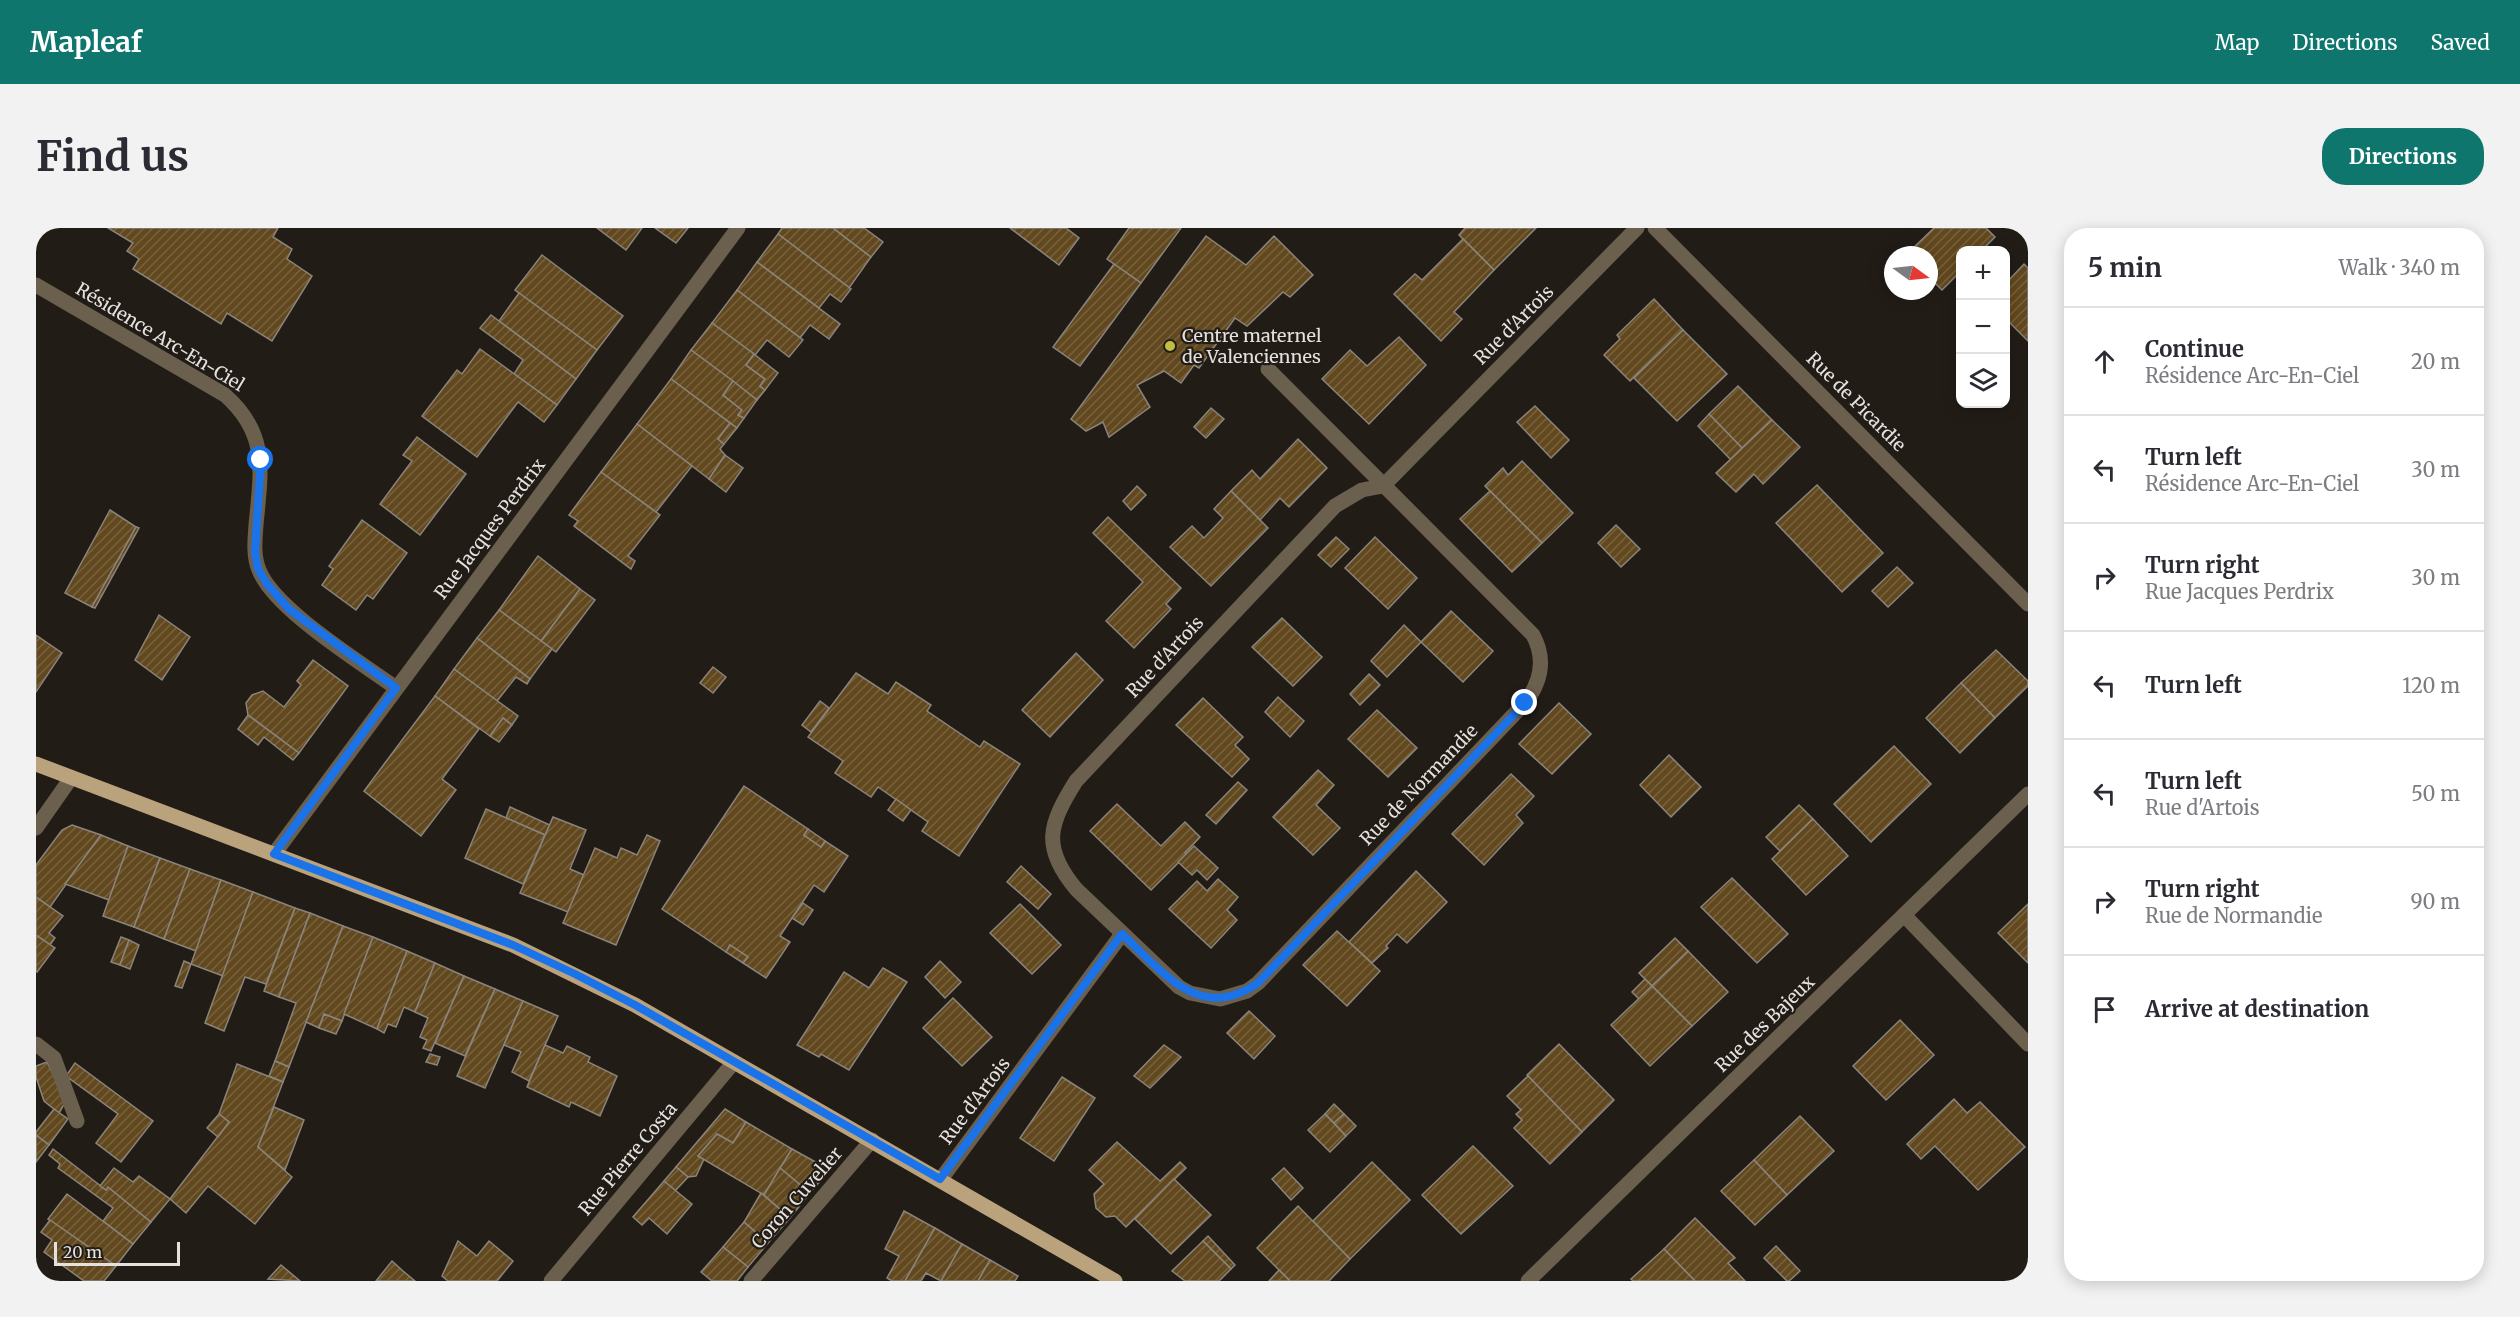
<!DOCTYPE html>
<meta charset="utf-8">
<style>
:root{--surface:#fff;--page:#f2f2f3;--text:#2b2b33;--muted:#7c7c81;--line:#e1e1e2;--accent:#0f766e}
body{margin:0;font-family:Merriweather,serif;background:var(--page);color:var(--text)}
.controls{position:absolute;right:18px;top:18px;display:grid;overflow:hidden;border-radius:12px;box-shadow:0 3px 15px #0003}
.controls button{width:54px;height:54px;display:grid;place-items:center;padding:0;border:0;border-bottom:2px solid var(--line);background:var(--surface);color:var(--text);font:30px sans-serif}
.compass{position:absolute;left:1848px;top:18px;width:54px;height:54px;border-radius:50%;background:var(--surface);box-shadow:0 3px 15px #0003;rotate:105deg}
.scale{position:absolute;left:18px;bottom:15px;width:126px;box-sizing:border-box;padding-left:6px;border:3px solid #e5e1de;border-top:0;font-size:16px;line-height:21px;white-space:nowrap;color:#e5e1de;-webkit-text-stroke:4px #221c17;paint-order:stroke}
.stop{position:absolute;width:18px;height:18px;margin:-14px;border:4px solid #1a73e8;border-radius:50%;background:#fff}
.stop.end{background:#1a73e8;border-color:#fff;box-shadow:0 2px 6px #0008}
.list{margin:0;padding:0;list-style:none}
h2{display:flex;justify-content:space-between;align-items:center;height:78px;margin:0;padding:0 24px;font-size:26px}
h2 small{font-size:20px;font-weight:400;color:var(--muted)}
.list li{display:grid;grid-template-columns:39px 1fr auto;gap:18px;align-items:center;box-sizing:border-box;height:108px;padding:0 24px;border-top:2px solid var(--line)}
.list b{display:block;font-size:22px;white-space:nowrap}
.list p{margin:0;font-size:20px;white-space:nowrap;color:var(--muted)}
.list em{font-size:20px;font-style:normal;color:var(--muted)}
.icon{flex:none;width:33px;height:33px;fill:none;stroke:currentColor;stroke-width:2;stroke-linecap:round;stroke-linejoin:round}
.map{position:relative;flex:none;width:1992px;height:1053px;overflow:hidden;border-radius:24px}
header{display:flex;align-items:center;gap:36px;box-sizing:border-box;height:84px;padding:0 30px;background:var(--accent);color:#fff}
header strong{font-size:28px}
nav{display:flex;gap:33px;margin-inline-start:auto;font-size:21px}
.intro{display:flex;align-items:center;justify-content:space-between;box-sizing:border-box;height:144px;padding:0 36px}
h1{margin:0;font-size:42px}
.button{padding:15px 27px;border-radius:24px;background:var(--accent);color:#fff;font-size:21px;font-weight:700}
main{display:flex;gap:36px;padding:0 36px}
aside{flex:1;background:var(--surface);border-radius:24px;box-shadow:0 3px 15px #0003}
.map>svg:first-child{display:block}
.building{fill:url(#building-hatch);stroke:#8a847c;stroke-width:1.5}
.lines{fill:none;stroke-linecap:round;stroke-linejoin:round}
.minor{stroke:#6b5f4e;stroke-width:15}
.major{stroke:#baa27d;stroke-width:15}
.route{stroke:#1a73e8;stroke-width:8}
.poi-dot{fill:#c1bd3f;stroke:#221c17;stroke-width:2}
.labels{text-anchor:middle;stroke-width:4.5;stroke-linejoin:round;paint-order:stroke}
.street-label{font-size:18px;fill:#e5e1de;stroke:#221c17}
.poi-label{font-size:18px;fill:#e5e1de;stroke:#221c17;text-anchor:start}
</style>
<header>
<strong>Mapleaf</strong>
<nav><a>Map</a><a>Directions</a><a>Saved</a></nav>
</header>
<div class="intro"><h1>Find us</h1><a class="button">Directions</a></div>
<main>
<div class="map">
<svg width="1992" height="1053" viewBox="0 0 1992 1053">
<defs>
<pattern id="building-hatch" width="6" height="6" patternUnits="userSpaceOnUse" patternTransform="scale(1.5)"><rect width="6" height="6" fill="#62481e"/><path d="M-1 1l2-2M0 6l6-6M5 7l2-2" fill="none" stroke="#78623e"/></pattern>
</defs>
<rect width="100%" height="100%" fill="#221c17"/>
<g class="building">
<polygon points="72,0 242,0 237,9 256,21 251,31 276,48 236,113 191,85 185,96 97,41 103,31 91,23 97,15"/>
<polygon points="561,0 606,0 590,22"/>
<polygon points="619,0 652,0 640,15"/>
<polygon points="746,0 797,0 835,29 813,60 742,6"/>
<polygon points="797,0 828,0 847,14 835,29"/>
<polygon points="974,0 1030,0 1043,10 1023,37"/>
<polygon points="1093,0 1145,0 1105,55 1071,31"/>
<polygon points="1429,0 1500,0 1458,42 1423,7"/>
<polygon points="1898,0 1950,0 1959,9 1946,22 1924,22 1924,44 1906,62 1893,49 1893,27 1878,27 1874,23"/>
<polygon points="742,6 815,61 805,74 794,66 783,80 721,34"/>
<polygon points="1170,8 1210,37 1238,8 1277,47 1254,69 1247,64 1211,98 1199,90 1163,140 1158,137 1145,155 1128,143 1101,157 1114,179 1073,209 1067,194 1050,203 1035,191"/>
<polygon points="1427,11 1458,42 1418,84 1426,91 1405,113 1358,66 1379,46 1386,52"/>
<polygon points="506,27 587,88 561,122 479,62"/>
<polygon points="721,34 804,96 793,111 774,97 764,110 701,62"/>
<polygon points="1078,36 1105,55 1044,138 1017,119"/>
<polygon points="1988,36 1992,40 1992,113 1970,91 1970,55"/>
<polygon points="701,62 767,112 753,129 731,112 719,127 676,95"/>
<polygon points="483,65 561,122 540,151 463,93"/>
<polygon points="1618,71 1647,102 1594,153 1568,127 1584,111 1581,107"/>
<polygon points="455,87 540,151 521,177 478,146 487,132 444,100"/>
<polygon points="676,95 718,126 710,137 729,151 724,158 729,162 721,172 655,122"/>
<polygon points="1647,102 1691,146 1641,193 1598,150"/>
<polygon points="1363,109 1390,137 1333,196 1286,151 1314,122 1331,138"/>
<polygon points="444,121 521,177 508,194 482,174 441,229 386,188 421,142 426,146"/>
<polygon points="655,122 697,153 687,167 706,182 702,187 708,190 701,200 635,151"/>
<polygon points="718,126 742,145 729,162 724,158 729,151 710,137"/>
<polygon points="635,151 694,195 682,211 688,216 684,221 689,227 673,251 601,196"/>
<polygon points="697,153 721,172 708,190 702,187 706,182 687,167"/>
<polygon points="1702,158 1736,192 1706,220 1673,186"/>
<polygon points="1499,178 1533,212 1515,230 1481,194"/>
<polygon points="1175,180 1188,191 1170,210 1158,199"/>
<polygon points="1673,186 1706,220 1695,232 1662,198"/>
<polygon points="1736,192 1764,219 1727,256 1718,246 1700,264 1680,245"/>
<polygon points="694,195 701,200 688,216 682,211"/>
<polygon points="601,196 656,238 620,284 565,244"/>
<polygon points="381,209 430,246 384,307 344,276 376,233 367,227"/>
<polygon points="1262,211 1291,240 1253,279 1244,270 1224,292 1195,263 1216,242 1224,251"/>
<polygon points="689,227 707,240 690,264 673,251"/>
<polygon points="1486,233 1537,285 1506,315 1449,258 1467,240 1472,247"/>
<polygon points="565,244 624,287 592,328 599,333 595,341 538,298 542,293 533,287"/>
<polygon points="1781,257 1847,325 1806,364 1740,295"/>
<polygon points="1101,258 1110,267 1095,282 1087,273"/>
<polygon points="1195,263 1232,300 1175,358 1134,319 1156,298 1168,310 1187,290 1178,281"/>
<polygon points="1454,263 1506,315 1476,344 1424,291"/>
<polygon points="74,282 100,299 56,379 29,365"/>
<polygon points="1072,289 1145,360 1130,376 1135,381 1098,420 1070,393 1107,354 1057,305"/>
<polygon points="326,292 371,325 337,371 331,367 320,382 286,357 297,341 293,338"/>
<polygon points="1580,297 1604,321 1585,339 1562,315"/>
<polygon points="100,299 103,300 59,380 56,379"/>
<polygon points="1300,309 1313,321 1295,339 1282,327"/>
<polygon points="1339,309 1381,350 1352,381 1309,340"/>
<polygon points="502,328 544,361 505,413 463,382"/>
<polygon points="1861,339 1877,355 1852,379 1836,363"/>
<polygon points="544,361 559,372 520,424 505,413"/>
<polygon points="463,382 516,421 494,451 441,410"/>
<polygon points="1415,383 1457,423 1427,454 1385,414"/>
<polygon points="123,387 154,409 126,452 99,432"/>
<polygon points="1246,390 1286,429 1257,458 1216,419"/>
<polygon points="1368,397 1385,414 1351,449 1335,433"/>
<polygon points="0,407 26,425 0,464"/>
<polygon points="441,410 494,451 491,456 480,449 461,473 418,441"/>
<polygon points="1960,422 1992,453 1992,458 1959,490 1925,455"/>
<polygon points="1040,425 1067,452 1014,509 986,482"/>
<polygon points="277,432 312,458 263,525 212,487 210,475 216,467 227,463 248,479 265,457 261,453"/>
<polygon points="677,439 690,449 677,465 664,455"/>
<polygon points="418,441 482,488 476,497 467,490 454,508 399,468"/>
<polygon points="820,445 852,466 860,454 895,477 891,483 944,519 948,513 984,536 923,628 886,603 892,594 842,559 835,569 799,545 807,533 772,509"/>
<polygon points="1333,446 1344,457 1324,477 1314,466"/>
<polygon points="1925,455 1959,490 1924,525 1890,490"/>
<polygon points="399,468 443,501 406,551 420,562 385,608 328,563"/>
<polygon points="1242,469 1268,493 1254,509 1229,484"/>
<polygon points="1167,470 1207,509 1199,517 1213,531 1196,549 1140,497"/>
<polygon points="784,473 793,480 775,504 766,497"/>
<polygon points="1523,475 1555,506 1516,546 1483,516"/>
<polygon points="1341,482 1381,520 1352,549 1312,511"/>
<polygon points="212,487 263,525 257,532 228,509 222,517 202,501"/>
<polygon points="467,490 476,497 463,514 454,508"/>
<polygon points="1858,518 1895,556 1835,614 1798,576"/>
<polygon points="1633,527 1665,559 1635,589 1604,557"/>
<polygon points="1282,542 1298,557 1280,577 1304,600 1277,627 1237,589"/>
<polygon points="1475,546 1498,568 1480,587 1487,595 1448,637 1416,606"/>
<polygon points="1202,554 1211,562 1180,596 1170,587"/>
<polygon points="708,558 772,601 768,607 785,619 789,613 812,628 788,664 778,657 744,708 754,714 730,750 707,735 712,729 694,717 690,724 626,681"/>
<polygon points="860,571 875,582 867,593 852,582"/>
<polygon points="1081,576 1125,618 1149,594 1164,609 1149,625 1150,627 1115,662 1054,603"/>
<polygon points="1763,577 1777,591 1744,623 1730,609"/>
<polygon points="474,579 514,597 509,607 470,590"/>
<polygon points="450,581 509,607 487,656 429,630"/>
<polygon points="517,589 550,602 534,641 548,647 532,684 484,665"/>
<polygon points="1777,591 1812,628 1770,667 1736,631"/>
<polygon points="36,597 65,607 14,679 0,669 0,637 26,602"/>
<polygon points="772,601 789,613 785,619 768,607"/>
<polygon points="65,607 92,618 73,672 29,656"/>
<polygon points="611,607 624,613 580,717 527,695 559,620 581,630 585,620 601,627"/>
<polygon points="92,618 124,630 98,699 67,688"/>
<polygon points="1158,618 1182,640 1171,652 1161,642 1156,647 1142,634"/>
<polygon points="124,630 154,641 128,711 98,699"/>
<polygon points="985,638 1015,666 1002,681 971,654"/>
<polygon points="154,641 185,652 160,723 128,711"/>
<polygon points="1380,643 1411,674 1371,715 1361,706 1350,718 1352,720 1336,735 1313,714"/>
<polygon points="1696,650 1752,706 1721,735 1665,679"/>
<polygon points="1182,651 1202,669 1191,682 1201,692 1175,720 1133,681 1161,653 1171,663"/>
<polygon points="185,652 217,664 187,748 155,736"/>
<polygon points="217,664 259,680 230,756 209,749 188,803 169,795"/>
<polygon points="0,669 27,688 13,705 19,710 14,717 0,707"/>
<polygon points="767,675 777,682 767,697 756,690"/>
<polygon points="984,676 1025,717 996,746 954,705"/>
<polygon points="1992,676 1992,735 1962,705"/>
<polygon points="259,680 274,685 243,769 228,763"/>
<polygon points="274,685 307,698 253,839 239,833 260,775 243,769"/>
<polygon points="307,698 337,709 306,793 288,786 283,800 270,794"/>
<polygon points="1301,703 1344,743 1311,778 1267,737"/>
<polygon points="0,707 19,720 1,744 0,743"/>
<polygon points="85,709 93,712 84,737 75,734"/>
<polygon points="337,709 371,723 341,801 308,786"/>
<polygon points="1639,710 1652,723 1616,758 1603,745"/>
<polygon points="93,712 103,717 94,741 84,737"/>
<polygon points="694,717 712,729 707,735 690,724"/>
<polygon points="371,723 399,735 379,784 368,779 360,799 352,796 348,805 341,801"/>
<polygon points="1652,723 1692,764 1656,798 1616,758"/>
<polygon points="148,733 155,736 146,760 139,758"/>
<polygon points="904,733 925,754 909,770 889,749"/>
<polygon points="399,735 428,748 395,823 387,820 391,812 384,809 392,790 379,784"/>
<polygon points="847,740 871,754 813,842 785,826 783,829 761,817 808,744 833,760"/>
<polygon points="428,748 459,761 429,828 399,815"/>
<polygon points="1609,751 1616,758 1603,771 1596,764"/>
<polygon points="1616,758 1656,798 1614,838 1575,797"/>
<polygon points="459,761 487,773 449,860 421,848"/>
<polygon points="917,770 956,809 926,838 887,800"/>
<polygon points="487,773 522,788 493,853 476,844 485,824 468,817"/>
<polygon points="1213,783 1239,808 1218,831 1191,805"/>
<polygon points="288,786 306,793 300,806 283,800"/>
<polygon points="1864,792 1898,827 1850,872 1817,838"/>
<polygon points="1523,816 1578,872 1546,904 1491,847"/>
<polygon points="509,817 527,825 531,818 554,829 552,834 581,848 564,888 535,874 533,879 491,859"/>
<polygon points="1128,817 1145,829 1114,860 1098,848"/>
<polygon points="394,826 404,829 401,837 390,834"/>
<polygon points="239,833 253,839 247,854 233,848"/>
<polygon points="11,834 30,873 23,885 8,873 0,849 0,838"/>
<polygon points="39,835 117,893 85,934 60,915 82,886 30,848"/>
<polygon points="201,836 247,854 222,919 256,949 219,996 172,958 150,985 134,971 193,894 183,886"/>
<polygon points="1492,848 1546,904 1514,936 1478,900 1486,892 1480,886 1485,882 1471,868"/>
<polygon points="1026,849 1059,870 1018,933 984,910"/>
<polygon points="1918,871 1931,885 1944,874 1989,919 1942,962 1899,918 1885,931 1871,916"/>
<polygon points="1298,876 1308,886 1298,895 1289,886"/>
<polygon points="238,879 268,892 249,942 222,919"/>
<polygon points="18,881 32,891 13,917 0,907 0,904"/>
<polygon points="689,881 710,894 697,915 681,906 662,928 668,931 660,948 652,949 640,939"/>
<polygon points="183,886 193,894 182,909 171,900"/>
<polygon points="1289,886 1310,908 1294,924 1272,902"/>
<polygon points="1308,886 1320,898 1310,908 1298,895"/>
<polygon points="1764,888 1798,923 1751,967 1718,932"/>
<polygon points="710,894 756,921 728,967 662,928 681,906 697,915"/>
<polygon points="0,907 13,917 0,934"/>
<polygon points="1081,914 1124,953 1144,934 1150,940 1090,999 1079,988 1070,989 1060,980 1058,966 1068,956 1053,942"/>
<polygon points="1437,918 1477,958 1425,1006 1386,967"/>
<polygon points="17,921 70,962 72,959 115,994 97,1016 67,993 77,980 22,940 24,936 13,927"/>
<polygon points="756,921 794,942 774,965 744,940"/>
<polygon points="1718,932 1751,967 1719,997 1685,963"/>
<polygon points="1336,934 1374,972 1314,1031 1277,993"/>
<polygon points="640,939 652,949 639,963 628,953"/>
<polygon points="78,940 97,954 103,948 134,971 115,994 72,959 70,962 64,958"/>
<polygon points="744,940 774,965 754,990 728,967"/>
<polygon points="1248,940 1267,960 1255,972 1236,951"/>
<polygon points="1138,951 1175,987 1135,1026 1099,991"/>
<polygon points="628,953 656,976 631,1006 613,990 606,997 597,989"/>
<polygon points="725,965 754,990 732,1015 708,994"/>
<polygon points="31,966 97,1016 80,1038 12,991"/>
<polygon points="1262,978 1314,1031 1293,1053 1254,1053 1221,1020"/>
<polygon points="868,983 899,1000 869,1053 856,1053 851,1050 863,1028 849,1021"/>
<polygon points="1659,990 1699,1030 1692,1035 1709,1053 1659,1053 1628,1021"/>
<polygon points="14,992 80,1038 68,1053 48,1053 8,1024 16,1012 5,1004"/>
<polygon points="708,994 732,1015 712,1039 687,1019"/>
<polygon points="899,1000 926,1016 905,1053 890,1045 885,1053 869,1053"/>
<polygon points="1172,1008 1199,1037 1195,1041 1167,1013"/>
<polygon points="422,1013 441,1028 453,1013 477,1033 461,1053 412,1053 406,1048"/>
<polygon points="1167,1013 1195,1041 1183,1053 1149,1053 1136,1043"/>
<polygon points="926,1016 954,1032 942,1053 905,1053"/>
<polygon points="1740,1018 1764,1043 1753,1053 1751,1053 1728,1030"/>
<polygon points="687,1019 712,1039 701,1053 676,1053 665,1044"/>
<polygon points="1628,1021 1659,1053 1597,1053 1595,1051"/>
<polygon points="954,1032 982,1048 979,1053 942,1053"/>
<polygon points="356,1033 367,1043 379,1053 340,1053"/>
<polygon points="245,1037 264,1053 232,1051"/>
<polygon points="1243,1042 1254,1053 1233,1053"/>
</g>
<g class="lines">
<g class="minor">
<polyline points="1619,0 1992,376"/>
<path d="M0,57L189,167C233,206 225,243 220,297C219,311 217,328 223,342C238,381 324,434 360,460"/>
<path d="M1232,141L1497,407C1510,431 1505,454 1489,475L1222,755L1211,763L1184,771L1154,765L1143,759L1040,661C1005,619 1013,596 1040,553L1299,278L1326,262L1347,258L1601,0"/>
<polyline points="0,600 35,550"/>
<polyline points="238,626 702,0"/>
<polyline points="1868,687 1992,816"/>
<polyline points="0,816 18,830 41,893"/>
<polyline points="905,951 1086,706"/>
<polyline points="515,1053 698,834"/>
<polyline points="715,1053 836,912"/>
<polyline points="1492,1053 1992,566"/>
</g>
<polyline class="major" points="0,536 477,717 599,777 1079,1053"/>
</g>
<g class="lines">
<path class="route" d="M225,232L219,324L222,341L231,356L253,381L360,460L238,626L477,717L539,746L599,777L904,951L1086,706C1126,743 1164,796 1222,755L1489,475"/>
</g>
<circle class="poi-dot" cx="1134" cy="118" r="6"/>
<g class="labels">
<g class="street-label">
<text transform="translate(1478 97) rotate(-45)" y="6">Rue d'Artois</text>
<text transform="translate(124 109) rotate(31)" y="6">Résidence Arc-En-Ciel</text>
<text transform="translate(1820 174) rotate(45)" y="6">Rue de Picardie</text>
<text transform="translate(454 301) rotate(-53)" y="6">Rue Jacques Perdrix</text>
<text transform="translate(1129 429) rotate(-47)" y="6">Rue d'Artois</text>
<text transform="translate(1383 557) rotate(-46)" y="6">Rue de Normandie</text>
<text transform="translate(1729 796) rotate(-44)" y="6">Rue des Bajeux</text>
<text transform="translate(939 873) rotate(-53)" y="6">Rue d'Artois</text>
<text transform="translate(592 931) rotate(-50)" y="6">Rue Pierre Costa</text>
<text transform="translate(761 970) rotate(-49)" y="6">Coron Cuvelier</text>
</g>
<g class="poi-label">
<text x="1146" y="114">Centre maternel<tspan x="1146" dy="21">de Valenciennes</tspan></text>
</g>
</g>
</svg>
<div class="controls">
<button>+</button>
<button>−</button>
<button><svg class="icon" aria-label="layers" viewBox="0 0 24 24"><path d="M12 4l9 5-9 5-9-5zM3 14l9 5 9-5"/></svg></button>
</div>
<svg class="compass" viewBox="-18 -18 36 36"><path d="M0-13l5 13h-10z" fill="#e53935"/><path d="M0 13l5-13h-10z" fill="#7c7c81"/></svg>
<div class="scale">20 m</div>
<div class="stop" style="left:225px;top:232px"></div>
<div class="stop end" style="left:1489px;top:475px"></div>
</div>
<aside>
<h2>5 min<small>Walk · 340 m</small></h2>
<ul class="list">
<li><svg class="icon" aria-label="ahead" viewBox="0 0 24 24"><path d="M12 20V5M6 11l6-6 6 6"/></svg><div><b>Continue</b><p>Résidence Arc-En-Ciel</p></div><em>20 m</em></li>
<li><svg class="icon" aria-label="left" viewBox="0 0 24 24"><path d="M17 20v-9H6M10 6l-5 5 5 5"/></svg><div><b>Turn left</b><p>Résidence Arc-En-Ciel</p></div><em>30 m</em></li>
<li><svg class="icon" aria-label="right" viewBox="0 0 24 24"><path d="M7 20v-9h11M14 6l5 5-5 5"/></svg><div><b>Turn right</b><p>Rue Jacques Perdrix</p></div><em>30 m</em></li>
<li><svg class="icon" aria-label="left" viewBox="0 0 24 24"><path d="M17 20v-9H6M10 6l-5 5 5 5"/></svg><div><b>Turn left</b></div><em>120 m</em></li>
<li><svg class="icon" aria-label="left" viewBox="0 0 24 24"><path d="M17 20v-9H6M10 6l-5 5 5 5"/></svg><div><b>Turn left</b><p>Rue d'Artois</p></div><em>50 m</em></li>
<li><svg class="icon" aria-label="right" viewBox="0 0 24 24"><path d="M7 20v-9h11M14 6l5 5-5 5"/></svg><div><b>Turn right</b><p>Rue de Normandie</p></div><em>90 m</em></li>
<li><svg class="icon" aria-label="arrive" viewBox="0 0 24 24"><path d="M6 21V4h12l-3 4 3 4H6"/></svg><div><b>Arrive at destination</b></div></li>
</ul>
</aside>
</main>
